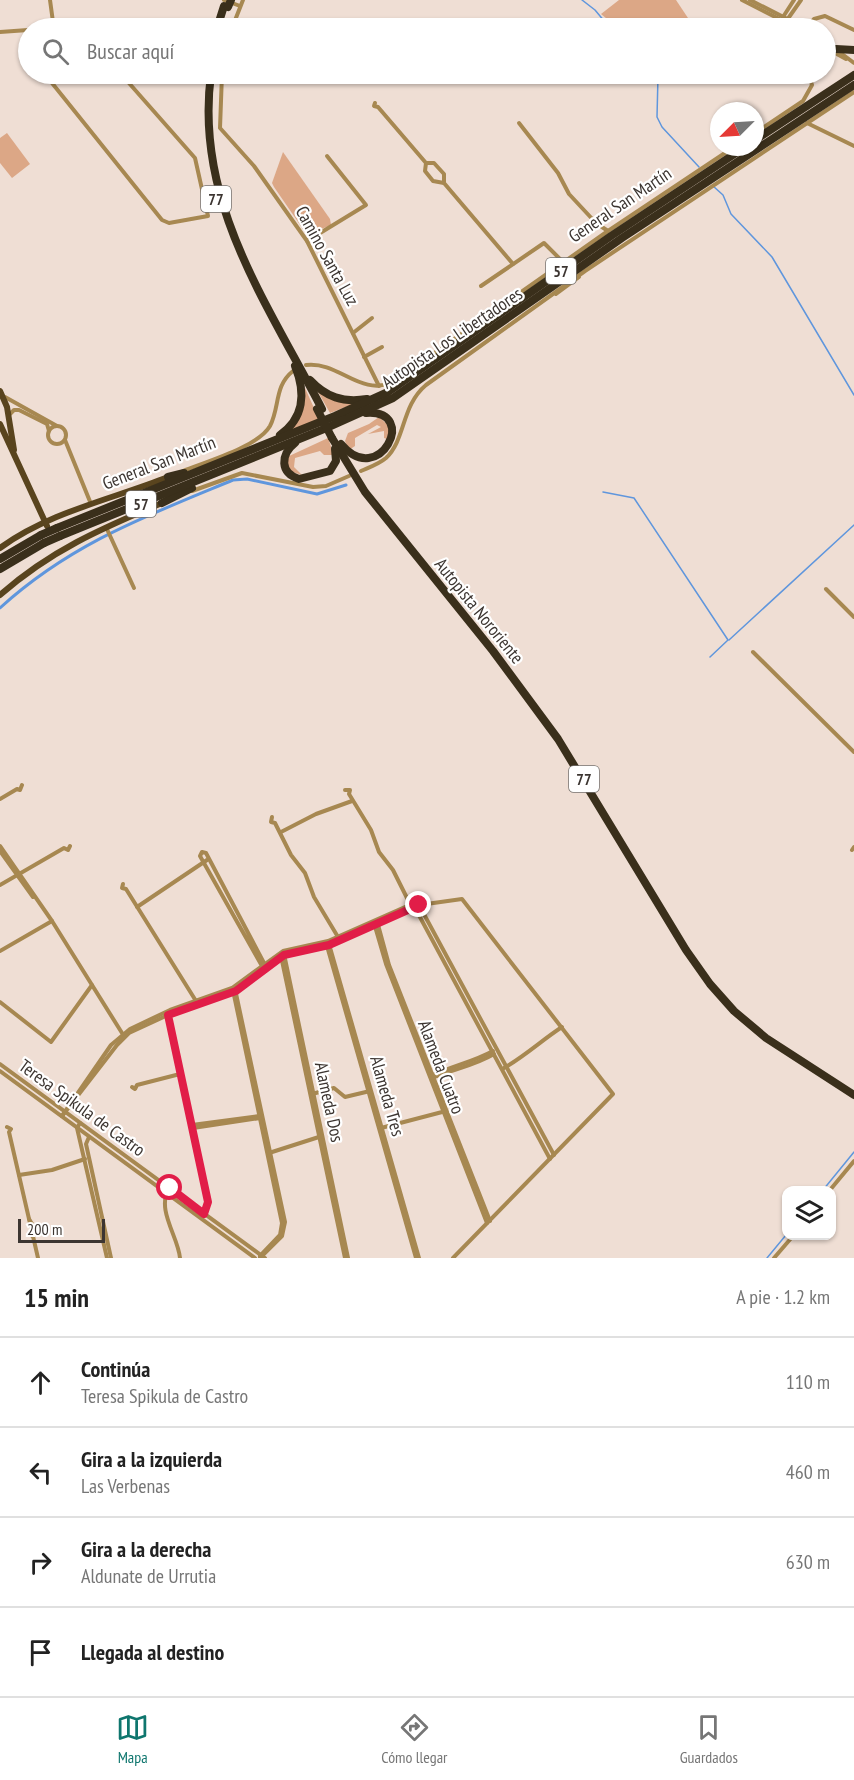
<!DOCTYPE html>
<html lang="es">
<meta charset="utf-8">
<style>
:root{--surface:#fff;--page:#f6f6f6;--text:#222;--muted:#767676;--line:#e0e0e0;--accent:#0f766e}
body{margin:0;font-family:"PT Sans Narrow",sans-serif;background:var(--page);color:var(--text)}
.controls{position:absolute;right:18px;bottom:18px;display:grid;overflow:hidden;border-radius:12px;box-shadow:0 2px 4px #0004}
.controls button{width:54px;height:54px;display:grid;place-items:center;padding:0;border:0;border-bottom:2px solid var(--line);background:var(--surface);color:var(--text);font:30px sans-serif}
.compass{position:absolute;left:710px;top:102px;width:54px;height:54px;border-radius:50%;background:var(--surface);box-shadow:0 2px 4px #0004;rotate:246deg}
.scale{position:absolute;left:18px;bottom:15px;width:87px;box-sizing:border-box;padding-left:6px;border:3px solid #3c3531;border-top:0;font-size:16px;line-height:21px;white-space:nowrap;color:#3c3531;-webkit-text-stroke:4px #fff;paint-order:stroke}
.stop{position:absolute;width:18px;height:18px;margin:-14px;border:4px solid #e11d48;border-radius:50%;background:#fff}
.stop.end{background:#e11d48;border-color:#fff;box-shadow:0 2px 6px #0008}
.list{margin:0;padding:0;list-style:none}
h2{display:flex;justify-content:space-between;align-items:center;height:78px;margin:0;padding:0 24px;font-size:26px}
h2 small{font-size:20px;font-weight:400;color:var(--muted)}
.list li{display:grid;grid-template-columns:39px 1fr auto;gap:18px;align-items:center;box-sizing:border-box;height:90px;padding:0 24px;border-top:2px solid var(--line)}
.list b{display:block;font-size:22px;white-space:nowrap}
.list p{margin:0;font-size:20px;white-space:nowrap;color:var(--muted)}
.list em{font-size:20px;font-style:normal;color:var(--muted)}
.icon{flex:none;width:33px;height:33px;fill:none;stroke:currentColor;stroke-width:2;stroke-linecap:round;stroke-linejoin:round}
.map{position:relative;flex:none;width:854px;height:1258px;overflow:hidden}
.search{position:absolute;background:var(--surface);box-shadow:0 2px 4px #0004;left:18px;right:18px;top:18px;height:66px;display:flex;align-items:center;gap:15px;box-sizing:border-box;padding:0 21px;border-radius:33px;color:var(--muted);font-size:22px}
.sheet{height:438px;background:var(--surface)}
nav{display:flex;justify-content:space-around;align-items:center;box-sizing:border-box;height:84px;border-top:2px solid var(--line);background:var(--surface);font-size:16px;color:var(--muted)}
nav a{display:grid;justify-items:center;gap:3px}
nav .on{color:var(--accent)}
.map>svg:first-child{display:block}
.green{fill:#dca786}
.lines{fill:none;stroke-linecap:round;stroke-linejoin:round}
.stream{stroke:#5f96dd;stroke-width:1.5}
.canal{stroke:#5f96dd;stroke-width:3}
.minor{stroke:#a78851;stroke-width:4}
.major{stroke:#59441e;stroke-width:6}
.highway{stroke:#3a2f1b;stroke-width:8}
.highway-bridge{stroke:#3a2f1b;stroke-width:8}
.route{stroke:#e11d48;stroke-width:8}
.labels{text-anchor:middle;stroke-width:4.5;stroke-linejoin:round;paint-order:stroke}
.shield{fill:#fff;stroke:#76726f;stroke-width:1.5}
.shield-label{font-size:16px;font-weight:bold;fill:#3c3531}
.street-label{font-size:18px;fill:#3c3531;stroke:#fff}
</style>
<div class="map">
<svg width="854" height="1258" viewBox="0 0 854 1258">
<rect width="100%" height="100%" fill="#efded4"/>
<g class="green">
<polygon points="619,0 676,0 692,24 685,28 618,28 601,14"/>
<polygon points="7,133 30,164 12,178 0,163 0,138"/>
<polygon points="283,152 330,219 331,225 307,235 274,187 272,183"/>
<polygon points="305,388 319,419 283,434 291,428"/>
<polygon points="317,390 362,401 330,413"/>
<polygon points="379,417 390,427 387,439 384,438 384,431 368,434 381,427 377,425 355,438 355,446 349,450 345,441 348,433 369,424"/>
<polygon points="328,438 334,455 324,455 320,451 295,458 294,467 302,475 289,471 287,457"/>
</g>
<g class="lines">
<g class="stream">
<polyline points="582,0 595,10 610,28"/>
<polyline points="655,74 658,76 657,117 662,127 699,167"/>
<polyline points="713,186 723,195 731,214 772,257 854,395"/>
<polyline points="603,492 634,498 728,640 710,657"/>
<polyline points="729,640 854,525"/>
<polyline points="823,1190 854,1152"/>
<polyline points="767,1258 786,1235"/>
</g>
<path class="canal" d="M0,608C70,544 146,516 233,480L247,479L317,494L346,485"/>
<g class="minor">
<polyline points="50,0 53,22"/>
<polyline points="224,0 240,6"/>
<polyline points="742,0 797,28"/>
<polyline points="750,0 805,28"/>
<polyline points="783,17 794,0"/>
<polyline points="787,20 801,0"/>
<polyline points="42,28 50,22 58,28"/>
<polyline points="232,28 243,0"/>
<polyline points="807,28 814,19 825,16 854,30"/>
<polyline points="0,32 28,30"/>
<polyline points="826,42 854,63"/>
<polyline points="826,48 846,59"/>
<polyline points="57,74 52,83 162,220 169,223 208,216 195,158 121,74"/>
<polyline points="222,74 220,128 254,166 307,241 379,386"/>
<polyline points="375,103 374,106 378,107 426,163 425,171 433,181 444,183"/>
<polyline points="519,123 558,173 569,194 596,223 608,231"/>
<polyline points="807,123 854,146"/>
<polyline points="755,133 803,101 812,85 808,74"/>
<polyline points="426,163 434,163 444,174 444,183 513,264"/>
<polyline points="307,241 366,205 327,156"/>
<polyline points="481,286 544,243 563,262"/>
<polyline points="556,294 579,277"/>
<polyline points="353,333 372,318"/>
<polyline points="364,357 382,347"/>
<path d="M306,365C339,361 360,397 393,382L608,231L734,147"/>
<polyline points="5,397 57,426"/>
<polyline points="8,416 14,410 19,410 47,424 49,431"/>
<circle cx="57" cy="435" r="9"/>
<polyline points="65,440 91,504"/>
<path d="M183,471C205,462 258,447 270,426C280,407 274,386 293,371"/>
<path d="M361,471C370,467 379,464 386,458C406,439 401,406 426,385L585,271L854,92"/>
<polyline points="192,491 242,473 313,487 326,486 349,476"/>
<polyline points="106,527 134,588"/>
<polyline points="826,589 854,617"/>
<polyline points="753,652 854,752"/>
<polyline points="345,790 350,790 349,794 371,830 379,852 393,870 411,906"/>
<polyline points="0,799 17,789 20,790 22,785"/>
<polyline points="272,817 271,822 275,823 291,855 305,873 314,897 338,937"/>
<polyline points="281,832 316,814 352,801"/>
<polyline points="0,846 52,921 122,1033"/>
<polyline points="852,850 854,847"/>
<polyline points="0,851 33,897"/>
<polyline points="123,884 122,888 126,889 196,1001"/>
<polyline points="0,885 64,848 68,850 70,846"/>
<polyline points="419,905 554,1155"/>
<polyline points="414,906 550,1159"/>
<polyline points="137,907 207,860"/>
<polyline points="377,921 389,965 490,1221"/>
<polyline points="374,923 386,964 487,1223"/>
<polyline points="329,944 419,1258"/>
<polyline points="327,946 416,1258"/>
<polyline points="0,951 52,921"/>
<polyline points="284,954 348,1258"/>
<polyline points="281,956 345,1258"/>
<polyline points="262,966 200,856 202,852 206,853 265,965"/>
<polyline points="235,989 285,1222 282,1236 260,1258"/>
<polyline points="234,995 282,1223 280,1235 260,1256"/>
<polyline points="0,1002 51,1042 92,985"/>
<polyline points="168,1014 208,1202 204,1214"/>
<polyline points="0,1064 265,1258"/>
<path d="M504,1068C525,1056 542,1040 562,1027"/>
<polyline points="0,1071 255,1258"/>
<path d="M431,1076C452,1066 473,1062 493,1051"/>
<path d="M432,1078C453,1069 474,1066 494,1054"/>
<polyline points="132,1087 135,1089 137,1085 180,1074"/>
<polyline points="312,1094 334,1088 345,1097 370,1091"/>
<polyline points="62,1116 111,1045 130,1029 170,1010 232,988 283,951 328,941 405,907 462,899 613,1094 453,1258"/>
<polyline points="62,1116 117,1045 129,1033 168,1015 233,992 284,955 329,945 411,907"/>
<polyline points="80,1123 77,1128 107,1258"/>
<polyline points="192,1125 259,1116"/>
<polyline points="7,1127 11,1129 9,1132 38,1258"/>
<polyline points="193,1128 260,1118"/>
<polyline points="381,1128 446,1111"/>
<polyline points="89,1137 86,1144 111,1258"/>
<polyline points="269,1153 322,1136"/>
<polyline points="19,1175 52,1170 85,1159"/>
<path d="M169,1188C156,1210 178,1236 180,1258"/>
<polyline points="830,1190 854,1161"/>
<polyline points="29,1219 34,1227 32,1236"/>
<polyline points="774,1258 793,1236"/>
</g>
<g class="major">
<polyline points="0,391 7,407 14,450"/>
<polyline points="0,424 47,526"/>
<path d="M0,548C49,512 113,499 168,477"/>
<path d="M0,595C50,551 100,529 162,503"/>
</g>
<g class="highway">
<polyline points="217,28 224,6"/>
<polyline points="836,49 854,50"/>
<path d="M211,74C194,201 266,301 322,409"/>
<polyline points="755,140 854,75"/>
<path d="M310,380C326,397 343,403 367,399"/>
<path d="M280,435C304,418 306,393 295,366"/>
<polyline points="332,438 365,492 493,651 558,739 686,950 710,984 734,1011 766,1038 854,1095"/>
<path d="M295,443C280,455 280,473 299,479L330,471L336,461L335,449"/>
<path d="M341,444C379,490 420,409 366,413"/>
<polyline points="168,477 184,473"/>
<polyline points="162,503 192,488"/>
<polyline points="57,528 335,416 388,392 611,236 745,147"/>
<polyline points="60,536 324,429 393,398 622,238 854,85"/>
<polyline points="0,559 41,535"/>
<polyline points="0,569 44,543"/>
</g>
<g class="highway-bridge">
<polyline points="228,7 231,0"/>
<polyline points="317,409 332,438"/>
<polyline points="41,535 57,528"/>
<polyline points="44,543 60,536"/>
</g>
</g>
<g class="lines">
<polyline class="route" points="170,1188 204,1214 208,1202 168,1015 236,991 284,955 329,945 419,905"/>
</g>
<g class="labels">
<g class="shield">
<rect x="201" y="186" width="30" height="26" rx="4.5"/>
<rect x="546" y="258" width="30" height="26" rx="4.5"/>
<rect x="126" y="491" width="30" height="26" rx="4.5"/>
<rect x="569" y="766" width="30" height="26" rx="4.5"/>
</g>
<g class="shield-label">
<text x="216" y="205">77</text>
<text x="561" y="277">57</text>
<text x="141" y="510">57</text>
<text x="584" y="785">77</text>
</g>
<g class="street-label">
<text transform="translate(620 205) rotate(-34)" y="6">General San Martín</text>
<text transform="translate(327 256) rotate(61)" y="6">Camino Santa Luz</text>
<text transform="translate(452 338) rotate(-34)" y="6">Autopista Los Libertadores</text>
<text transform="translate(159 463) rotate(-21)" y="6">General San Martín</text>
<text transform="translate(479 611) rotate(51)" y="6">Autopista Nororiente</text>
<text transform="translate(441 1067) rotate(69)" y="6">Alameda Cuatro</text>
<text transform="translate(387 1096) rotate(74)" y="6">Alameda Tres</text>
<text transform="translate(329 1102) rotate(78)" y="6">Alameda Dos</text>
<text transform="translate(82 1108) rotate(36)" y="6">Teresa Spikula de Castro</text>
</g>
</g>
</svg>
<div class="controls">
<button><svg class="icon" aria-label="layers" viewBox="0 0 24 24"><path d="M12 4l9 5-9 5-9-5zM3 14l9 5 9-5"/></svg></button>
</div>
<svg class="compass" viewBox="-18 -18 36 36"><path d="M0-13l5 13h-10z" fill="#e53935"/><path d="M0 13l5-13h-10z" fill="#767676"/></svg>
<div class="scale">200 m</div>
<div class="stop" style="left:170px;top:1188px"></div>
<div class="stop end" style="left:419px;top:905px"></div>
<div class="search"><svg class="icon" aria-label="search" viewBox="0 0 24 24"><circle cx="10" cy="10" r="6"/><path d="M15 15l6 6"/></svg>Buscar aquí</div>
</div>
<section class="sheet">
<h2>15 min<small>A pie · 1.2 km</small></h2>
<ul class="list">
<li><svg class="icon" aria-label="ahead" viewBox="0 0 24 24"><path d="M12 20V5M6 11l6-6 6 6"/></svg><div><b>Continúa</b><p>Teresa Spikula de Castro</p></div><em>110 m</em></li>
<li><svg class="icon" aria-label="left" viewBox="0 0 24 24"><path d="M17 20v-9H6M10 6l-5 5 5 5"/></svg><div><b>Gira a la izquierda</b><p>Las Verbenas</p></div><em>460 m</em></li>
<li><svg class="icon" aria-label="right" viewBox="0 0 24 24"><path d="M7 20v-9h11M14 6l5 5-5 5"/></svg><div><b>Gira a la derecha</b><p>Aldunate de Urrutia</p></div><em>630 m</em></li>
<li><svg class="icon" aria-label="arrive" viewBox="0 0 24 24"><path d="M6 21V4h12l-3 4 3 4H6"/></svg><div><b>Llegada al destino</b></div></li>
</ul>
</section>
<nav>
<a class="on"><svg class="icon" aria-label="map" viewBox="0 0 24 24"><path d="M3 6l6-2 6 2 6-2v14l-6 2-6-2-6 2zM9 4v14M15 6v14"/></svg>Mapa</a>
<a><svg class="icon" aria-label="directions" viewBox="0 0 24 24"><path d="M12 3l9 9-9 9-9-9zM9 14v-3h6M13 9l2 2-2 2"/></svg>Cómo llegar</a>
<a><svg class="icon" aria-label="saved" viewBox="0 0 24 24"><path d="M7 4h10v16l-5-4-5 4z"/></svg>Guardados</a>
</nav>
